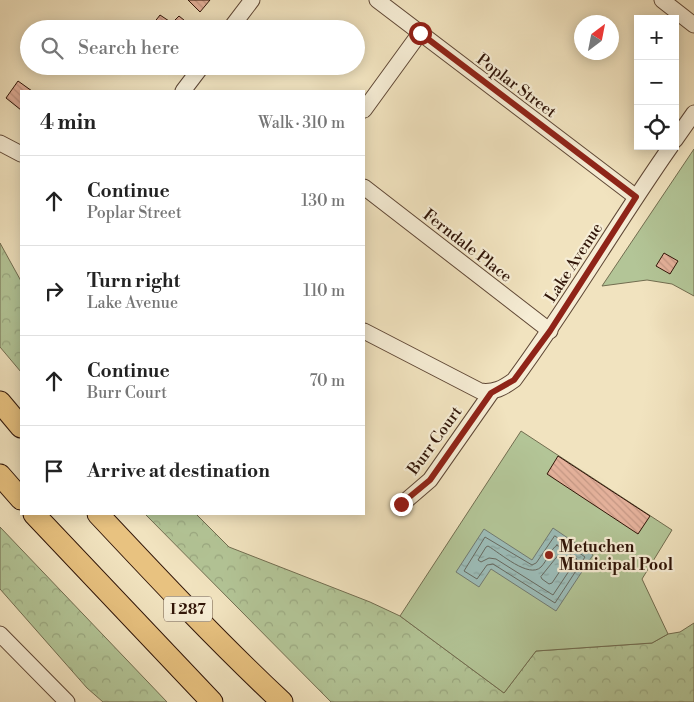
<!DOCTYPE html>
<meta charset="utf-8">
<style>
:root{--surface:#fff;--page:#f6f6f6;--text:#222;--muted:#767676;--line:#e0e0e0}
body{margin:0;font-family:"Libre Bodoni",serif;background:var(--page);color:var(--text)}
.controls{position:absolute;right:15px;top:15px;display:grid;overflow:hidden;border-radius:0px;box-shadow:0 2px 12px #0003}
.controls button{width:45px;height:45px;display:grid;place-items:center;padding:0;border:0;border-bottom:1px solid var(--line);background:var(--surface);color:var(--text);font:25px sans-serif}
.compass{position:absolute;left:574px;top:15px;width:45px;height:45px;border-radius:50%;background:var(--surface);box-shadow:0 2px 12px #0003;rotate:32deg}
.stop{position:absolute;width:15px;height:15px;margin:-11px;border:4px solid #8f2418;border-radius:50%;background:#fff}
.stop.end{background:#8f2418;border-color:#fff;box-shadow:0 1px 5px #0008}
.list{margin:0;padding:0;list-style:none}
h2{display:flex;justify-content:space-between;align-items:center;height:65px;margin:0;padding:0 20px;font-size:21px}
h2 small{font-size:16px;font-weight:400;color:var(--muted)}
.list li{display:grid;grid-template-columns:32px 1fr auto;gap:15px;align-items:center;box-sizing:border-box;height:90px;padding:0 20px;border-top:1px solid var(--line)}
.list b{display:block;font-size:19px;white-space:nowrap}
.list p{margin:0;font-size:16px;white-space:nowrap;color:var(--muted)}
.list em{font-size:16px;font-style:normal;color:var(--muted)}
.icon{flex:none;width:28px;height:28px;fill:none;stroke:currentColor;stroke-width:2;stroke-linecap:round;stroke-linejoin:round}
.map{position:relative;flex:none;width:694px;height:702px;overflow:hidden}
.search{position:absolute;background:var(--surface);box-shadow:0 2px 12px #0003;left:20px;top:20px;width:345px;height:55px;display:flex;align-items:center;gap:12px;box-sizing:border-box;padding:0 18px;border-radius:28px;color:var(--muted);font-size:19px}
.panel{position:absolute;background:var(--surface);box-shadow:0 2px 12px #0003;left:20px;top:90px;width:345px;height:425px;border-radius:0px}
.map>svg:first-child{display:block}
.forest{fill:url(#forest-crowns);stroke:#726d50}
.pitch{fill:#b3c597;stroke:#726d50}
.water{fill:url(#water-ripples);stroke:#717a72}
.lines{fill:none;stroke-linecap:round;stroke-linejoin:round}
.shore{stroke:#666960;stroke-width:1}
.building{fill:url(#building-back-hatch);stroke:#301508}
.minor-casing{stroke:#604836;stroke-width:17}
.highway-casing{stroke:#301508;stroke-width:23}
.minor{stroke:#f6edd5;stroke-width:15}
.highway{stroke:#e8c280;stroke-width:21}
.route{stroke:#8f2418;stroke-width:6}
.poi-dot{fill:#8f2418;stroke:#f6edd5;stroke-width:2}
.labels{text-anchor:middle;stroke-width:4.5;stroke-linejoin:round;paint-order:stroke}
.shield{fill:#f6edd5;stroke:#6b5646;stroke-width:1}
.shield-label{font-size:15px;font-weight:bold;fill:#301508}
.street-label{font-size:16px;fill:#301508;stroke:#f6edd5}
.poi-label{font-size:16px;font-weight:bold;fill:#301508;stroke:#f6edd5;text-anchor:start}
</style>
<div class="map">
<svg width="694" height="702" viewBox="0 0 694 702">
<defs>
<pattern id="forest-crowns" width="20" height="18" patternUnits="userSpaceOnUse" patternTransform="scale(1.25)"><rect width="20" height="18" fill="#b3c597"/><path d="M2 6a3 3 0 1 1 6 0M12 15a3 3 0 1 1 6 0" fill="none" stroke="#9aa881"/></pattern>
<pattern id="water-ripples" width="26" height="14" patternUnits="userSpaceOnUse" patternTransform="scale(1.25)"><rect width="26" height="14" fill="#9cbdb9"/><path d="M2 4q2-2 4 0t4 0M15 11q2-2 4 0t4 0" fill="none" stroke="#87a29e"/></pattern>
<pattern id="building-back-hatch" width="6" height="6" patternUnits="userSpaceOnUse" patternTransform="scale(1.25)"><rect width="6" height="6" fill="#e5b29c"/><path d="M-1 5l2 2M0 0l6 6M5-1l2 2" fill="none" stroke="#c59885"/></pattern>
</defs>
<rect width="100%" height="100%" fill="#f1e3bf"/>
<filter id="stains"><feTurbulence type="fractalNoise" baseFrequency=".004" numOctaves="4"/><feColorMatrix values="0 0 0 0 .2 0 0 0 0 .09 0 0 0 0 .02 0 0 0 .5 -.17"/></filter>
<radialGradient id="worn" r=".72"><stop offset=".6" stop-color="#630" stop-opacity="0"/><stop offset="1" stop-color="#630" stop-opacity=".3"/></radialGradient>
<g class="forest">
<polygon points="0,243 21,281 21,372 0,347"/>
<polygon points="145,514 196,514 229,547 370,602 400,616 504,693 536,651 652,643 668,634 680,632 694,623 694,702 331,702"/>
<polygon points="0,527 167,702 103,702 87,688 0,589"/>
</g>
<g class="pitch">
<polygon points="694,149 694,296 672,284 647,280 602,286"/>
<polygon points="521,431 672,530 642,579 668,634 652,643 536,651 504,693 400,616"/>
</g>
<polygon class="water" points="553,528 593,555 556,611 491,569 479,587 456,572 484,529 532,560"/>
<g class="lines">
<g class="shore">
<polygon points="555,536 585,557 555,603 493,564 487,565 477,579 464,571 485,537 532,565 536,563"/>
<path d="M557,545L577,559L553,595L496,559L489,558L481,562L478,560L486,547L488,546C500,553 529,579 541,567C547,561 550,550 557,545Z"/>
<polygon points="558,556 565,559 566,562 552,583 549,584 542,579 541,577"/>
</g>
</g>
<g class="building">
<polygon points="188,0 210,0 200,12"/>
<polygon points="160,15 172,23 179,16 190,25 187,29 160,29 153,24"/>
<polygon points="146,66 159,66 155,73"/>
<polygon points="18,81 32,91 21,91 21,110 6,98"/>
<polygon points="664,253 678,261 670,274 656,266"/>
<polygon points="558,456 650,516 638,534 547,474"/>
</g>
<g class="lines">
<g class="minor-casing">
<g id="minor">
<polyline points="377,0 636,197"/>
<polyline points="662,0 694,25"/>
<polyline points="230,29 252,0"/>
<polyline points="183,91 202,66"/>
<polyline points="364,110 420,33"/>
<polyline points="675,140 694,113"/>
<polyline points="0,143 21,154"/>
<polyline points="364,187 550,331"/>
<path d="M364,331L480,391C494,393 503,388 514,380C570,304 617,223 671,146"/>
<polyline points="401,505 430,480 491,393"/>
<polyline points="0,634 67,702"/>
</g>
</g>
<g class="highway-casing">
<g id="highway">
<polyline points="0,402 21,427"/>
<polyline points="0,475 21,499"/>
<polyline points="34,514 212,702"/>
<path d="M98,514C158,578 218,642 282,702"/>
</g>
</g>
<use href="#minor" class="minor"/>
<use href="#highway" class="highway"/>
</g>
<g class="lines">
<polyline class="route" points="401,504 430,480 491,393 514,380 550,331 636,197 420,33"/>
</g>
<circle class="poi-dot" cx="549" cy="555" r="5"/>
<g class="labels">
<rect class="shield" x="164" y="596.5" width="48" height="25" rx="4"/>
<g class="shield-label">
<text x="188" y="614">I 287</text>
</g>
<g class="street-label">
<text transform="translate(517 85) rotate(37)" y="6">Poplar Street</text>
<text transform="translate(468 245) rotate(38)" y="6">Ferndale Place</text>
<text transform="translate(573 262) rotate(-57)" y="6">Lake Avenue</text>
<text transform="translate(434 440) rotate(-54)" y="6">Burr Court</text>
</g>
<g class="poi-label">
<text x="559" y="552">Metuchen<tspan x="559" dy="18">Municipal Pool</tspan></text>
</g>
</g>
<rect width="100%" height="100%" filter="url(#stains)"/>
<rect width="100%" height="100%" fill="url(#worn)"/>
</svg>
<div class="controls">
<button>+</button>
<button>−</button>
<button><svg class="icon" aria-label="locate" viewBox="0 0 24 24"><circle cx="12" cy="12" r="6"/><path d="M12 2v4M12 18v4M2 12h4M18 12h4"/></svg></button>
</div>
<svg class="compass" viewBox="-18 -18 36 36"><path d="M0-13l5 13h-10z" fill="#e53935"/><path d="M0 13l5-13h-10z" fill="#767676"/></svg>
<div class="stop" style="left:420px;top:33px"></div>
<div class="stop end" style="left:401px;top:504px"></div>
<div class="search"><svg class="icon" aria-label="search" viewBox="0 0 24 24"><circle cx="10" cy="10" r="6"/><path d="M15 15l6 6"/></svg>Search here</div>
<section class="panel">
<h2>4 min<small>Walk · 310 m</small></h2>
<ul class="list">
<li><svg class="icon" aria-label="ahead" viewBox="0 0 24 24"><path d="M12 20V5M6 11l6-6 6 6"/></svg><div><b>Continue</b><p>Poplar Street</p></div><em>130 m</em></li>
<li><svg class="icon" aria-label="right" viewBox="0 0 24 24"><path d="M7 20v-9h11M14 6l5 5-5 5"/></svg><div><b>Turn right</b><p>Lake Avenue</p></div><em>110 m</em></li>
<li><svg class="icon" aria-label="ahead" viewBox="0 0 24 24"><path d="M12 20V5M6 11l6-6 6 6"/></svg><div><b>Continue</b><p>Burr Court</p></div><em>70 m</em></li>
<li><svg class="icon" aria-label="arrive" viewBox="0 0 24 24"><path d="M6 21V4h12l-3 4 3 4H6"/></svg><div><b>Arrive at destination</b></div></li>
</ul>
</section>
</div>
